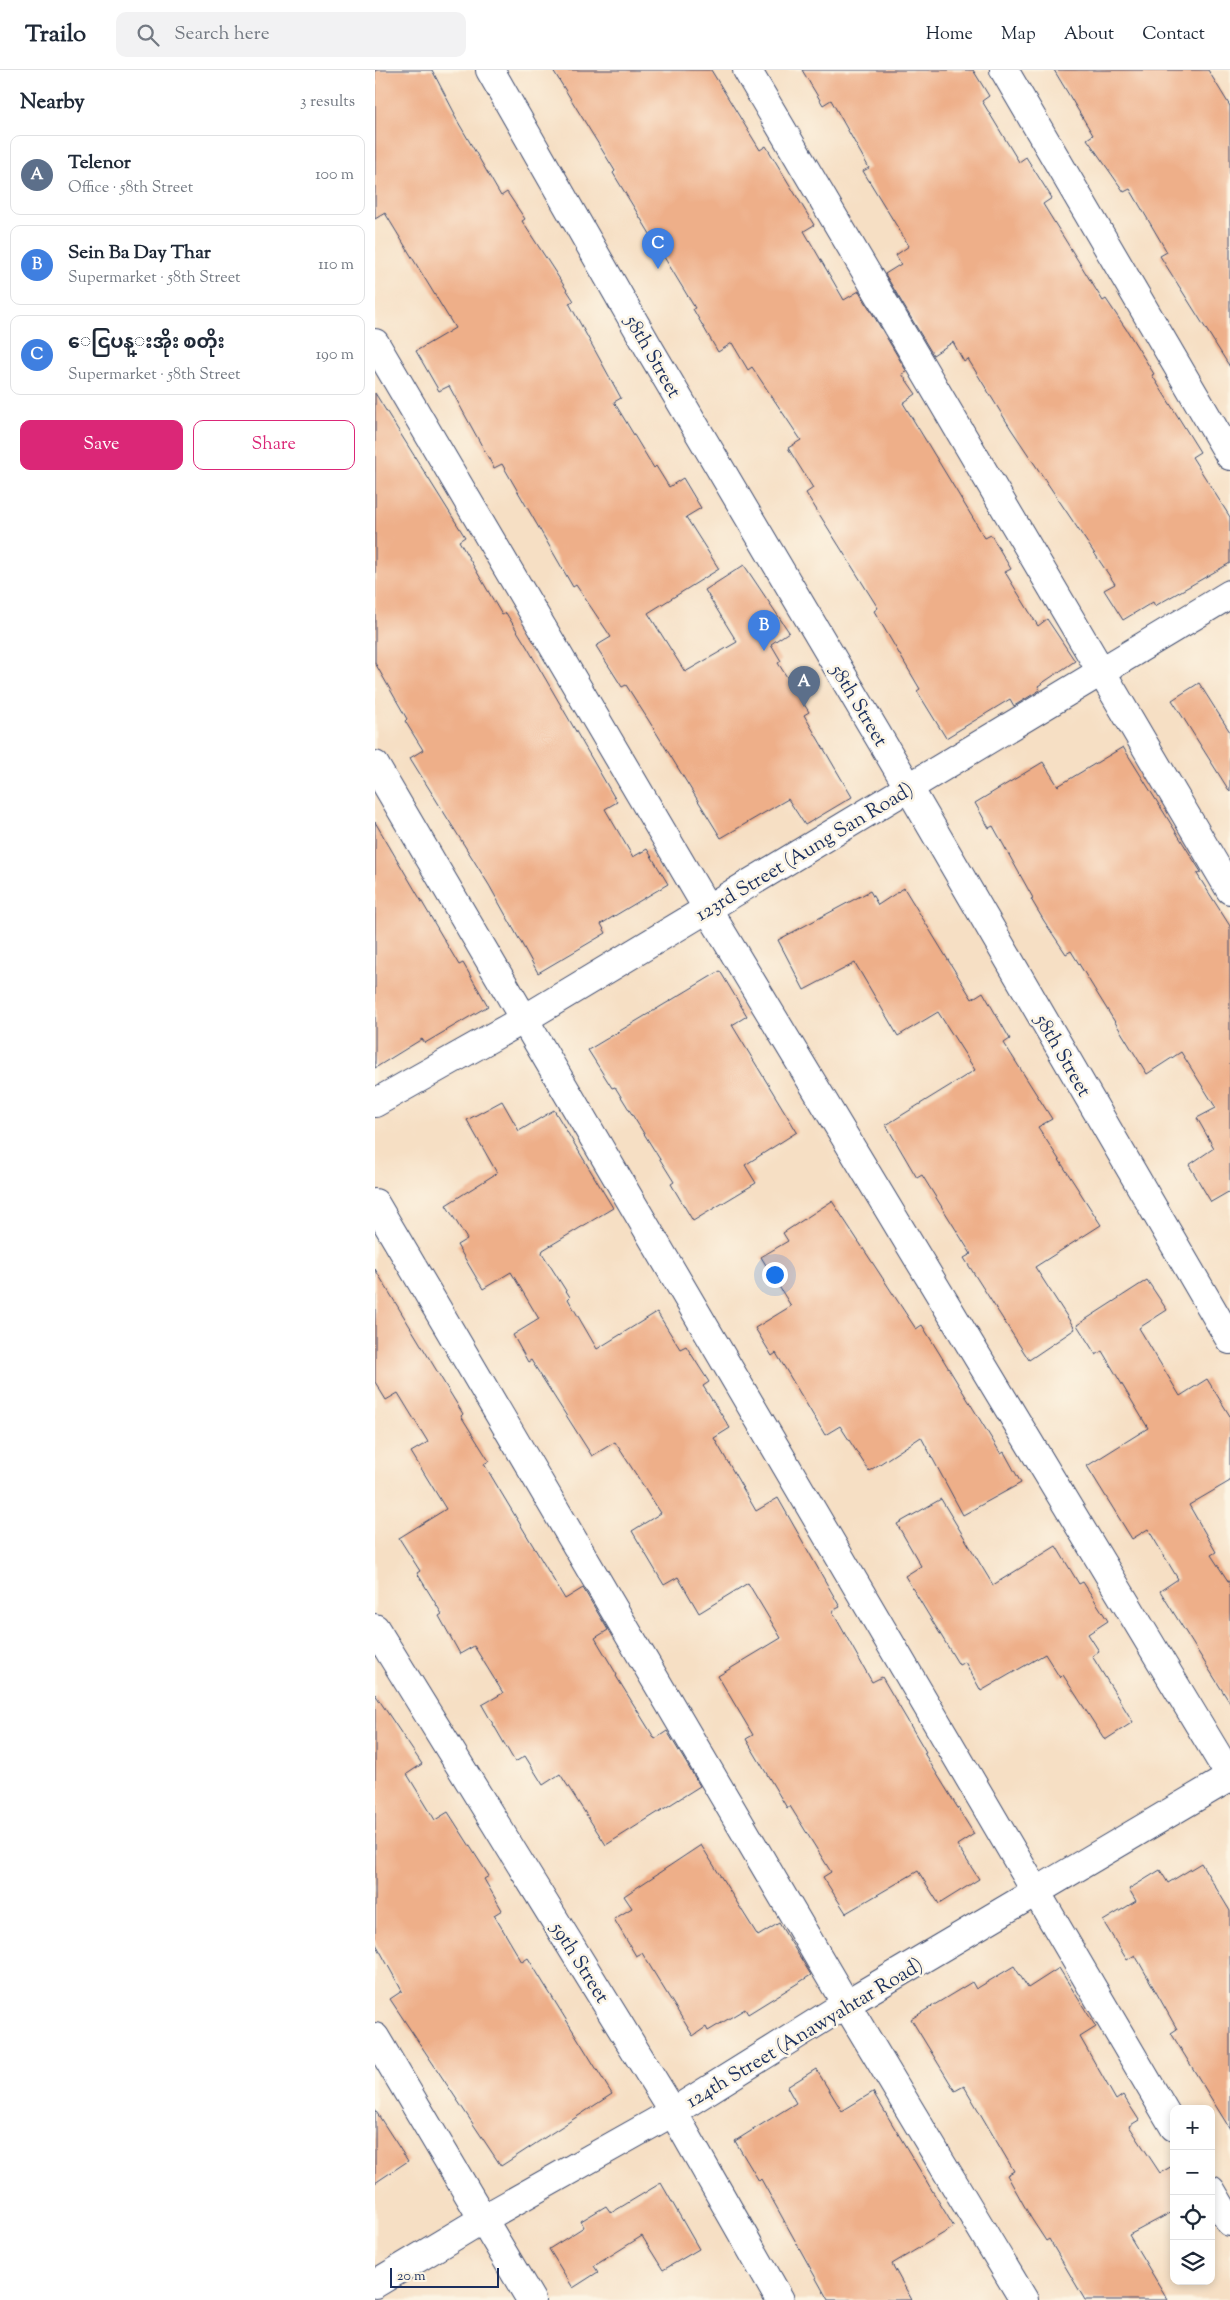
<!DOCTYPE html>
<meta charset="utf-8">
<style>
:root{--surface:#fff;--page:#f2f2f3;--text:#1f2937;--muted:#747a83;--line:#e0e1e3;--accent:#db2777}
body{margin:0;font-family:"Sorts Mill Goudy","Noto Sans Myanmar",serif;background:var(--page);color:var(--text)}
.controls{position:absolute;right:15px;bottom:15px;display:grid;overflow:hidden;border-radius:10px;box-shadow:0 2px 8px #0003}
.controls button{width:45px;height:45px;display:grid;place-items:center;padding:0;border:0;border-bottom:1px solid var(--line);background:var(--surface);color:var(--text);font:25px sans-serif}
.scale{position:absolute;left:15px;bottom:12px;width:109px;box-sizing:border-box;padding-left:5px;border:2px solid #1b2f5e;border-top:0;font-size:14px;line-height:18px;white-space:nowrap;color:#1b2f5e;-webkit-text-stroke:4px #fcf5e5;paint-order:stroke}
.you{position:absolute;left:399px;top:1204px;width:18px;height:18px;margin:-12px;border:4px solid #fff;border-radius:50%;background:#1a73e8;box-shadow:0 0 0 8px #1a73e833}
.badge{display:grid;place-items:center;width:32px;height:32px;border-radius:50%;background:var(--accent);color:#fff;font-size:16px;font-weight:700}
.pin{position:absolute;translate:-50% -41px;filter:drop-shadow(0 1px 2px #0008)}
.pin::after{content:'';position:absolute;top:26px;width:18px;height:15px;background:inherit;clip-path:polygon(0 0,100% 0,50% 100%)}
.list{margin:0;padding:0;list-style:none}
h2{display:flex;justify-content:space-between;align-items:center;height:65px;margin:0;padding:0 20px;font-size:21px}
h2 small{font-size:16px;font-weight:400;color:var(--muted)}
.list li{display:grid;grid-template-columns:32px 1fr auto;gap:15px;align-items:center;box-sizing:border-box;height:80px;margin:0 10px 10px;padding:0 10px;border:1px solid var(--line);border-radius:10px}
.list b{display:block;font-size:19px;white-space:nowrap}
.list p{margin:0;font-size:16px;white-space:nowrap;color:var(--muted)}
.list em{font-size:16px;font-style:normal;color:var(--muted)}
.actions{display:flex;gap:10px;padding:15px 20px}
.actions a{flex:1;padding:11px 0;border:1px solid var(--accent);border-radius:10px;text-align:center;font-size:18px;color:var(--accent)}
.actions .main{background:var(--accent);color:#fff}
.icon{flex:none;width:28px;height:28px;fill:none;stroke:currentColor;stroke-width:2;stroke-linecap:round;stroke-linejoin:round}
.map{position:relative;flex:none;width:855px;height:2230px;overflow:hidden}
header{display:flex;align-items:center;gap:30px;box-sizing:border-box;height:70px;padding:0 25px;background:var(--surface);border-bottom:1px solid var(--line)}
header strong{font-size:24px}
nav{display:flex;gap:28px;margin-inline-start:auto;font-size:18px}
.search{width:350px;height:45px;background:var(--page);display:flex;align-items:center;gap:12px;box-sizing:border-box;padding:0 18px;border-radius:10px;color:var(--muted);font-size:19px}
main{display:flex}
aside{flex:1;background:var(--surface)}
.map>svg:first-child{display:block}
.building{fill:#eeaf89}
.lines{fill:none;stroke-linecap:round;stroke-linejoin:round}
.street-casing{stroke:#3c496d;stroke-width:30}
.secondary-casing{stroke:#3c496d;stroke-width:30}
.street{stroke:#fff;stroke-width:28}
.secondary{stroke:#fff;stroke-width:28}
.labels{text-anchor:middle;stroke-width:5;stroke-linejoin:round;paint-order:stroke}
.street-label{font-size:20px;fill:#1b2f5e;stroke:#fcf5e5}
</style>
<header>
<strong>Trailo</strong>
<div class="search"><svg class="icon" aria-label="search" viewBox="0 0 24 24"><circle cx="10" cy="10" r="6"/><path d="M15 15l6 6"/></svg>Search here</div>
<nav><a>Home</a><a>Map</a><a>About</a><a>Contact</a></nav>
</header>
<main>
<aside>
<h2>Nearby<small>3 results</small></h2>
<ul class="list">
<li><span class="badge" style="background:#5c6f8a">A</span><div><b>Telenor</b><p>Office · 58th Street</p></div><em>100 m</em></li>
<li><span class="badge" style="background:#3f7fe0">B</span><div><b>Sein Ba Day Thar</b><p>Supermarket · 58th Street</p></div><em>110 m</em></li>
<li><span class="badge" style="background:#3f7fe0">C</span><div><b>ေငြပန္းအိုး စတိုး</b><p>Supermarket · 58th Street</p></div><em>190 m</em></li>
</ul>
<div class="actions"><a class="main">Save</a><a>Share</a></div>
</aside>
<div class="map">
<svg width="855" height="2230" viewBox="0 0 855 2230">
<rect width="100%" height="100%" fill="#fcf5e5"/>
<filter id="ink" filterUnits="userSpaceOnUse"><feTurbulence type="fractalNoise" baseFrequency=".02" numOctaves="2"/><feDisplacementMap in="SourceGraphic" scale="10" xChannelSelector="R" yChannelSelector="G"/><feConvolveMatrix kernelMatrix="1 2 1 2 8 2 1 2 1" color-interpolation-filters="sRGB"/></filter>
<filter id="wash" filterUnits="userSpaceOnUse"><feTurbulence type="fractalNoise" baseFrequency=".0096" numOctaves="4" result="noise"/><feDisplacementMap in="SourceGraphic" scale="20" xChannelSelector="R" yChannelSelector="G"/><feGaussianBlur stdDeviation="1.12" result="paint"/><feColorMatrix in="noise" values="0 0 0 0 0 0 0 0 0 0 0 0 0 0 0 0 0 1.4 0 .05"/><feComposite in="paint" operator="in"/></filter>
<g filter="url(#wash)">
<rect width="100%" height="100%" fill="#f6dfc4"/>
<g id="blocks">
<g class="building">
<polygon points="0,0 57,0 80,44 79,45 126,126 132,122 150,149 147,151 199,231 194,233 246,328 239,332 279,398 281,396 294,417 308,408 326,438 311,447 344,499 273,543 310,602 362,572 330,520 369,495 414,562 396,574 406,591 403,593 434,642 429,645 477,727 430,755 413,729 346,768 274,651 251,615 247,617 221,576 236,567 201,515 198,517 127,394 119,398 74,316 64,321 41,281 80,258 10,143 0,149"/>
<polygon points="178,0 336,0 385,80 391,76 439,155 429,161 469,230 484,221 532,302 527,304 541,324 528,333 610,468 616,465 636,499 630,502 663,556 672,549 700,591 663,616 665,620 639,636 635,629 571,668 542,621 545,619 499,541 503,538 431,423 438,418 413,378 426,370 377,297 373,300 357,273 343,282 318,239 320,238 238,103 240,101"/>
<polygon points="427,0 598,0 614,26 607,31 644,92 651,87 677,128 668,134 728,231 731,229 753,262 779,304 777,305 825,382 817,387 855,447 855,493 780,536 778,532 748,550 729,520 740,514 636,359 593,289 589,292 578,272 558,285 510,204 526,194 521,185 534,176 488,101 494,98 456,30 448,35"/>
<polygon points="679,0 833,0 855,36 855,297 785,186 792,182 755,119 749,122 712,69 718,65"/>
<polygon points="0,323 90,467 84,471 127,545 131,543 152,577 242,732 230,739 258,787 272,779 293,814 226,854 231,863 163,903 114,815 35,688 48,680 30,651 32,649 0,593"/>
<polygon points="824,613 855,662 855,722 797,630"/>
<polygon points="748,677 826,802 822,804 855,856 855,1121 836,1132 814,1095 839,1078 822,1048 841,1038 806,982 772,1004 696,881 691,884 669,851 656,829 658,828 618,756 614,758 600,733 668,692 683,716"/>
<polygon points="0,752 84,895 88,893 113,936 50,973 47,969 0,998"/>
<polygon points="529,818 597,929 608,922 635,969 629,973 677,1049 663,1057 726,1155 660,1197 700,1259 654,1290 589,1188 596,1184 547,1105 542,1108 511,1055 600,1000 563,942 523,966 480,893 429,920 403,870 495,821 503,835"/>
<polygon points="345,901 372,946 357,955 422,1062 370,1095 381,1113 318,1151 296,1114 299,1112 240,1017 237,1018 213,980"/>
<polygon points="127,1031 144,1061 179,1040 238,1138 168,1180 167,1183 195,1227 193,1229 222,1279 282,1242 305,1279 311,1276 334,1312 328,1316 355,1358 339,1368 381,1441 403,1428 465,1537 457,1541 497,1612 507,1607 551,1682 549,1683 599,1764 582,1775 604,1809 564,1834 543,1801 471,1843 448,1807 456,1802 415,1736 412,1738 371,1669 378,1665 343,1606 406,1568 373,1513 324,1543 303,1507 289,1515 257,1461 286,1443 240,1372 217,1386 156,1290 153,1292 138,1265 164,1249 136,1202 108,1219 82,1175 92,1169 71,1135 122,1103 92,1050"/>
<polygon points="457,1131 541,1259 547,1255 626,1384 629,1382 646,1413 588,1445 546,1367 494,1401 465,1356 450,1365 401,1283 397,1286 380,1258 416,1236 386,1187 413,1171 408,1163"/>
<polygon points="0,1199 88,1344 86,1346 114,1391 109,1394 190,1529 208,1518 233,1560 220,1568 242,1605 241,1606 280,1669 292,1661 325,1716 231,1775 185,1704 168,1715 150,1686 140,1692 107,1635 128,1623 99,1576 85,1584 64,1546 67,1544 42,1503 45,1501 24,1468 71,1439 36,1382 53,1372 23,1323 11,1330 0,1312"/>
<polygon points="772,1210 792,1240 764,1258 805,1326 832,1309 855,1346 855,1411 814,1435 841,1482 836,1485 855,1514 855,1633 785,1521 803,1509 773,1459 757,1469 712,1396 773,1358 727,1281 721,1285 702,1255"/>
<polygon points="566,1429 618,1515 681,1476 704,1514 708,1512 733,1551 713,1564 724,1581 717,1586 758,1652 730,1670 688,1605 685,1608 670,1584 606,1621 590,1592 584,1595 530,1506 546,1496 522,1454"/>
<polygon points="0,1624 47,1694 32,1704 60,1750 73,1742 114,1806 109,1809 127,1840 119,1845 147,1892 153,1888 237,2024 126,2096 15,1929 27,1921 0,1872"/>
<polygon points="326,1775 383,1866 404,1853 436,1905 373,1944 370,1939 333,1961 331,1957 318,1966 267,1883 261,1886 239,1849 257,1838 249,1826"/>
<polygon points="826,1793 855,1841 855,2059 796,1963 802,1959 760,1885 752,1890 728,1851 761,1831 754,1819 785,1800 793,1813"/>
<polygon points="639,1896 653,1918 684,1898 721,1957 705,1967 741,2030 748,2025 764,2050 754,2056 785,2103 799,2095 799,2141 754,2165 793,2230 710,2230 674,2169 671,2171 656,2148 632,2105 639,2101 589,2016 580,2021 536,1949 597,1912 601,1919"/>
<polygon points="441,1999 467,2041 498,2022 579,2157 517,2194 537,2230 453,2230 386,2109 384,2111 360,2071 421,2033 412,2017"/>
<polygon points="0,2040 33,2091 0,2113"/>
<polygon points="286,2113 324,2179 288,2200 267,2166 219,2196 223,2202 198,2218 174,2179 209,2157 206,2151 231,2136 236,2143"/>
</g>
</g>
</g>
<g filter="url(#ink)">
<use href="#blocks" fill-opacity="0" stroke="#3c496d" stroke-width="1"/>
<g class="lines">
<g class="street-casing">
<g id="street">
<polyline points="372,0 855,820"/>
<polyline points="629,0 855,386"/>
<polyline points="0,273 332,838 855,1706"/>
<path d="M0,695C269,1147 530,1605 799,2057"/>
<polyline points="0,1033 151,948 855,524"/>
<polyline points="0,1133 471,1934 649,2230"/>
<polyline points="0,1558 298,2042 405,2230"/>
<polyline points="0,1967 156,2230"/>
<polyline points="836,2120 855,2152"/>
</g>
</g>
<g class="secondary-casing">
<g id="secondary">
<polyline points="115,0 275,280 534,718 855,1270"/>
<polyline points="0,2214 108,2149 298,2042 471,1934 855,1707"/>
</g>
</g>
<use href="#street" class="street"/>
<use href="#secondary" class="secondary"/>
</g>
</g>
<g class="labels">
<g class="street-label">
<text transform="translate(279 286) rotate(60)" y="7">58th Street</text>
<text transform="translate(485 635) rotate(59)" y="7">58th Street</text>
<text transform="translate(429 781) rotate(-31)" y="7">123rd Street (Aung San Road)</text>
<text transform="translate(689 985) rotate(60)" y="7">58th Street</text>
<text transform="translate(206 1892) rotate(58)" y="7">59th Street</text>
<text transform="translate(429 1962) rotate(-31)" y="7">124th Street (Anawyahtar Road)</text>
</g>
</g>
</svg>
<div class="controls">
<button>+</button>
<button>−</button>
<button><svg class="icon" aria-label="locate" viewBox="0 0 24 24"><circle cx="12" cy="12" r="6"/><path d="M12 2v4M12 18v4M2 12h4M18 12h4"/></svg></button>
<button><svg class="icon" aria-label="layers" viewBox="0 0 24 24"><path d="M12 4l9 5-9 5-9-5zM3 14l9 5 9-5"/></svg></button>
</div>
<div class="scale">20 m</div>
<div class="you"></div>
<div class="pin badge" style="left:429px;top:637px;background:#5c6f8a">A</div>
<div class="pin badge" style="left:389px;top:581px;background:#3f7fe0">B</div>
<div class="pin badge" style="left:283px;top:199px;background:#3f7fe0">C</div>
</div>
</main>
